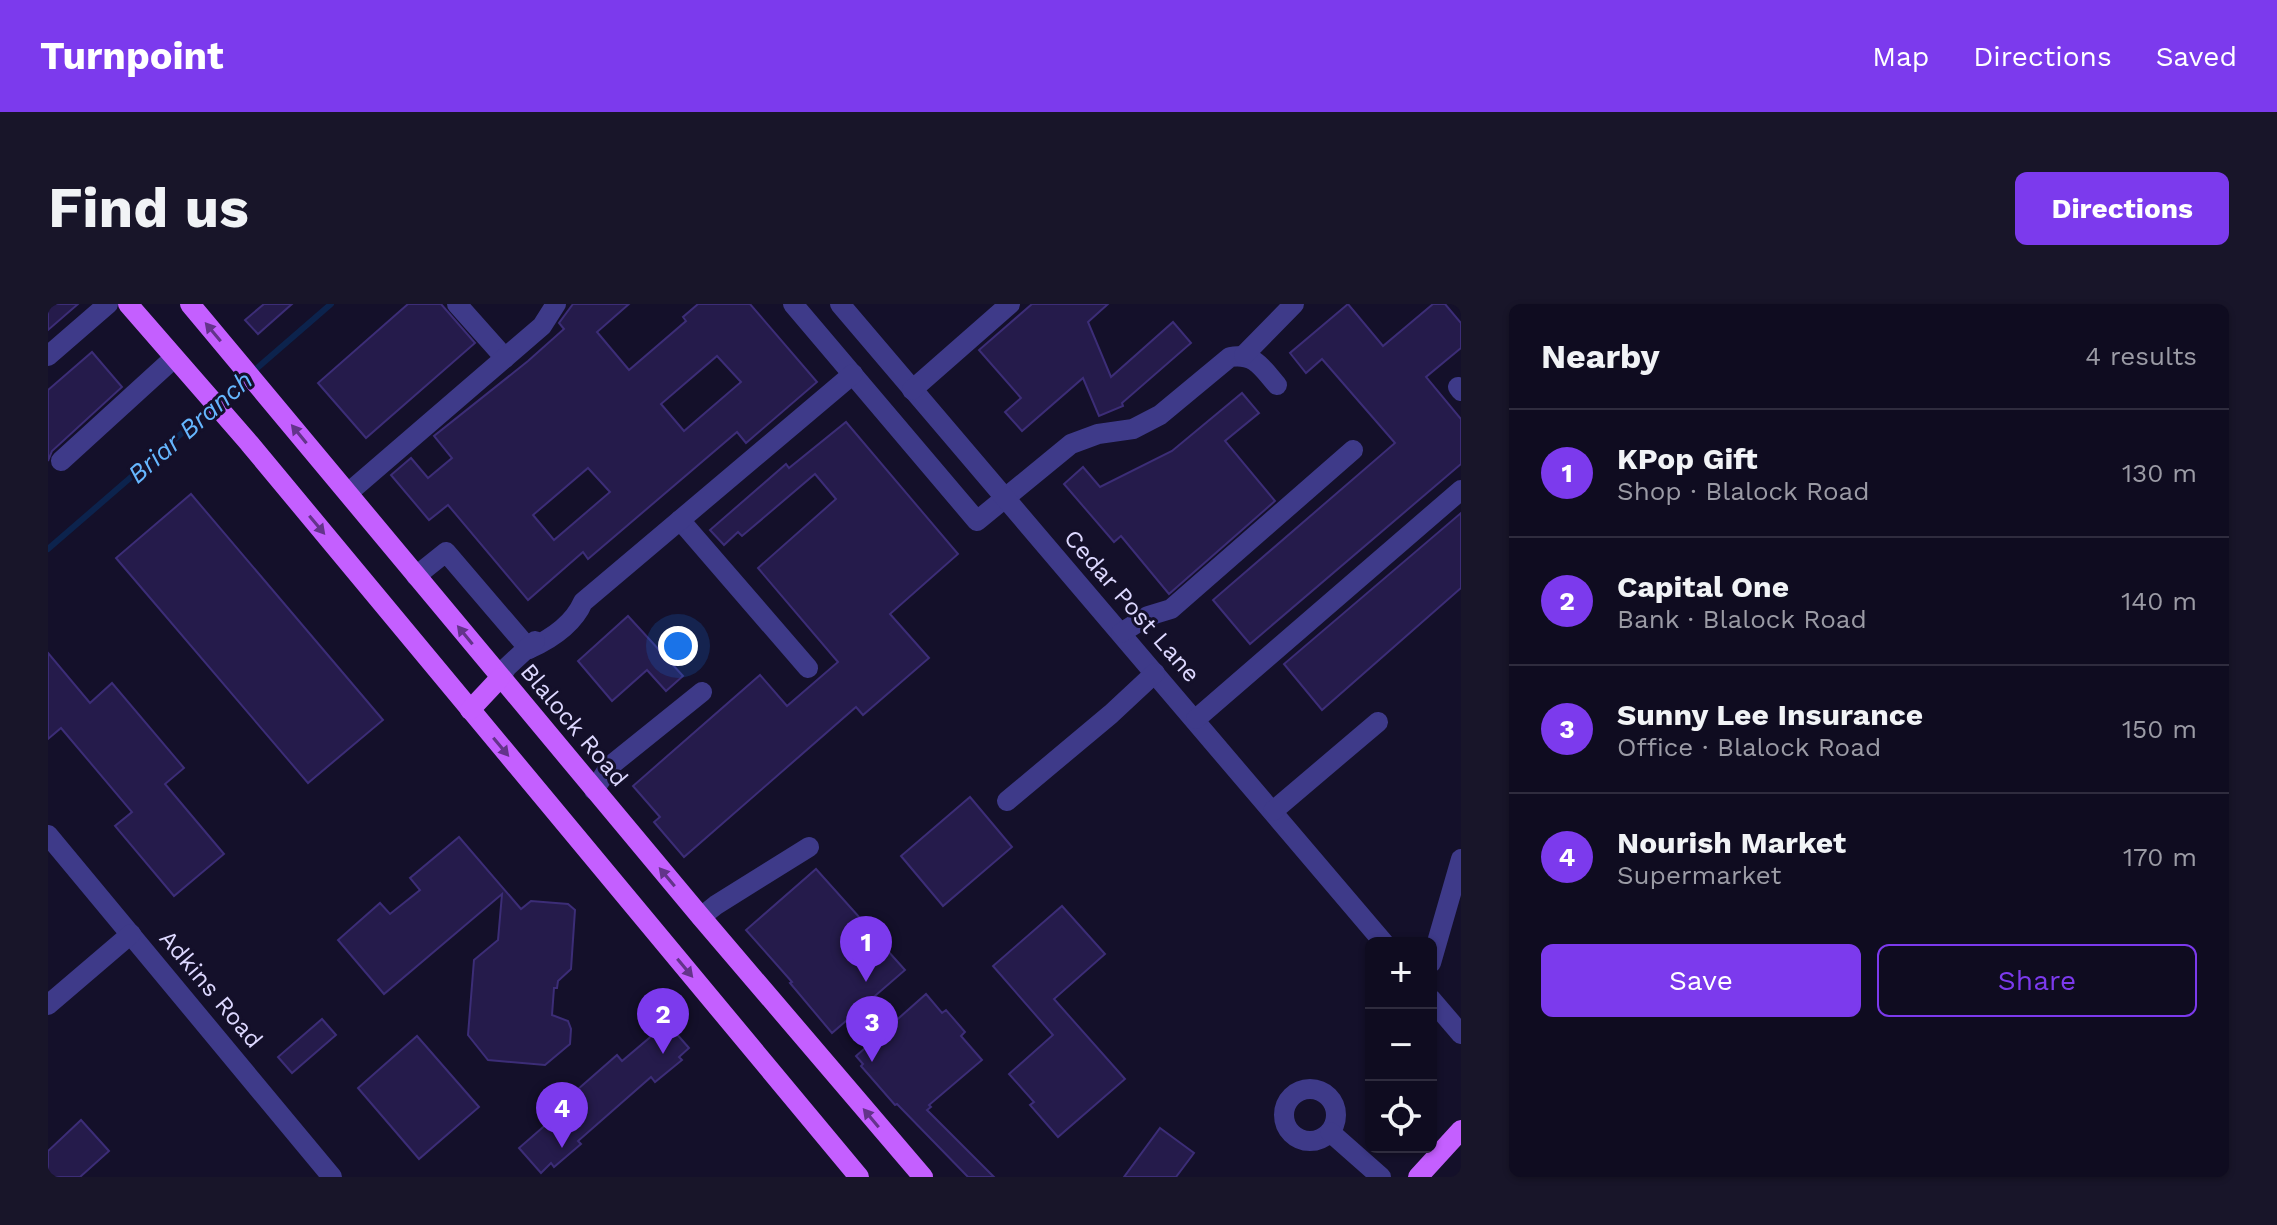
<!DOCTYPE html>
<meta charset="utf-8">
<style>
:root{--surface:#0f0c20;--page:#181529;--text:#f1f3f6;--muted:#9b9ba5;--line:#2f2c3e;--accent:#7c3aed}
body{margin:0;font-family:"Work Sans",sans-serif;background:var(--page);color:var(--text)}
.controls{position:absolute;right:24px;bottom:24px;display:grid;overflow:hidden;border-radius:12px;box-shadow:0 2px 6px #0004}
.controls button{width:72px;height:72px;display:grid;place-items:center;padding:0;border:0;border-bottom:2px solid var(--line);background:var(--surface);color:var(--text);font:40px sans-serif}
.you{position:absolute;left:630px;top:342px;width:28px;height:28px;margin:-20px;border:6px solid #fff;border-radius:50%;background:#1a73e8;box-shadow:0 0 0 12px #1a73e833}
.badge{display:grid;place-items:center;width:52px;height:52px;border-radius:50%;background:var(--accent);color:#fff;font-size:26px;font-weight:700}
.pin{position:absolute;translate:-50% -66px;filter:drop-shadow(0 2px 4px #0008)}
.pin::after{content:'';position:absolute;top:42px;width:28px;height:24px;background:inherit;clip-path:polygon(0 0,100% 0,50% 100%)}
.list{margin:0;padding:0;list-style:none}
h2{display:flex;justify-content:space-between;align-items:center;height:104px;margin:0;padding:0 32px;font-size:34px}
h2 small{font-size:26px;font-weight:400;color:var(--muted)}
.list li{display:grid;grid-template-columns:52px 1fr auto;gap:24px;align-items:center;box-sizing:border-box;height:128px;padding:0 32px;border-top:2px solid var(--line)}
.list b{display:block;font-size:30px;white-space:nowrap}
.list p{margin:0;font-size:26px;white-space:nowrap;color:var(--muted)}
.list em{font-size:26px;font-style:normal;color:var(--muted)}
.actions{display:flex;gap:16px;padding:24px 32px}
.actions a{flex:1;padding:18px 0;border:2px solid var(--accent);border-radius:12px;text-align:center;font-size:28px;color:var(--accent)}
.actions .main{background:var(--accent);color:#fff}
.icon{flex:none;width:44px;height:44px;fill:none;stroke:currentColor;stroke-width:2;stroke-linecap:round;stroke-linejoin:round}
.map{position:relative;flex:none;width:1413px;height:873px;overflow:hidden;border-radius:12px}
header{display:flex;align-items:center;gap:48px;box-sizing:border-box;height:112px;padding:0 40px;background:var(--accent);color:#fff}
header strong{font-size:38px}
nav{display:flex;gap:44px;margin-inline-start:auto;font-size:28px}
.intro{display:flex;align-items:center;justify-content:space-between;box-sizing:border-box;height:192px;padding:0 48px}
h1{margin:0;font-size:56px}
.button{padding:20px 36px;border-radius:12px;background:var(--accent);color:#fff;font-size:28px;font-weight:700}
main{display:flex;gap:48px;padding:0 48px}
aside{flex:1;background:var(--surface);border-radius:12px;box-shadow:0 2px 6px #0004}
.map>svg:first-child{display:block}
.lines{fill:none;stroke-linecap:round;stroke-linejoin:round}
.stream{stroke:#0c234d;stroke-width:6}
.building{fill:#251b4b;stroke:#3c2d77;stroke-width:2;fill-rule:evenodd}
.minor{stroke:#3e3a89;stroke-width:20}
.major{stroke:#c45fff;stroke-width:20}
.oneway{fill:#63348a}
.labels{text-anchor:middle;stroke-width:6;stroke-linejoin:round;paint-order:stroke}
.street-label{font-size:24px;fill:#ddd8ff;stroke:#14102a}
.water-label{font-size:26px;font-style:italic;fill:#66b7ff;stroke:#14102a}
</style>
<header>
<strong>Turnpoint</strong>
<nav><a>Map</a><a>Directions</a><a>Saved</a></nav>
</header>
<div class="intro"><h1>Find us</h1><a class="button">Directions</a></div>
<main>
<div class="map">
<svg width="1413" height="873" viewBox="0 0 1413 873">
<rect width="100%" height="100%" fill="#14102a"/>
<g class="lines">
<polyline class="stream" points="0,245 283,0"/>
</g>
<g class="building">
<polygon points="0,0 30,0 0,26"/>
<polygon points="216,0 244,0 210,30 197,16"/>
<polygon points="360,0 393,0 427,39 318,134 270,79"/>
<path d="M525,0H581L549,28L581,66L638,17L635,13L650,0H702L769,78L698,139L689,128L540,255L535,248L480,296L400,201L381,216L343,171L363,154L380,174L404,154L386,132L480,57L516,25L511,19ZM669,52L693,78L636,127L613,100ZM540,164L562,188L506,236L485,211Z"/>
<polygon points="984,0 1060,0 1040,18 1063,73 1125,18 1143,39 1074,99 1075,102 1051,112 1035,74 974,127 957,108 973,94 931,46"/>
<polygon points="1300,0 1335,42 1385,0 1397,0 1413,19 1413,44 1378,73 1413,115 1413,160 1202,340 1165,296 1347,139 1274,55 1258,69 1242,49"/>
<polygon points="44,48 74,83 4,147 0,157 0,86"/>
<polygon points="1194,89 1211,109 1177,137 1227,197 1121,290 1073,232 1066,238 1016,180 1035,163 1052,183 1124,147"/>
<polygon points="798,118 910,250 842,310 881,354 815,411 808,403 636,553 606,518 612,513 585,482 712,371 739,402 790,358 710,264 788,195 767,170 694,232 690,228 676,241 662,226 738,160 741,164"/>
<polygon points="143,190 335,416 260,479 68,254"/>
<polygon points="1413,209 1413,284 1274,406 1236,360"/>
<polygon points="580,312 635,372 618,387 599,366 564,397 530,357"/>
<polygon points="0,349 42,399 64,379 136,464 117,480 176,550 126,592 67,522 84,508 13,424 0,435"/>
<polygon points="922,493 964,543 895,602 853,552"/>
<polygon points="411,533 473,605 483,597 520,600 527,606 523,665 510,677 509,684 506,684 504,711 520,717 523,725 522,740 497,761 440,756 420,731 426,656 450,636 454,590 336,690 290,636 332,599 342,610 372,586 362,574"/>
<polygon points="768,565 820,623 824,621 842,643 839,646 857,666 784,729 742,679 744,678 698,626"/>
<polygon points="1014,602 1057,650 1006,695 1077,775 1010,833 982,801 986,798 961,770 1005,731 945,662"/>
<polygon points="878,690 894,709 898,706 917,728 913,732 934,756 881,801 883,803 879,806 946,873 920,873 849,800 847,801 813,762 815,760 808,752"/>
<polygon points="274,715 288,731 244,769 230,753"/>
<polygon points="619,719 641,744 631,753 634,756 607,778 603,773 530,837 533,840 506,863 503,859 493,869 471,844 517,804 513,800 569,751 574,757"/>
<polygon points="369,732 431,803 371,855 310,784"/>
<polygon points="33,816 61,847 32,873 0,873 0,847"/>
<polygon points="1112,824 1146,849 1128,873 1076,873"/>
</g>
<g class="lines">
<g class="minor">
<polyline points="409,0 457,54"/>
<path d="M745,0L929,217L1023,140L1050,130L1085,125L1112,111L1182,53C1207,49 1214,64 1229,81"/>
<polyline points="792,0 1336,639"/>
<polyline points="1196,51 1246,0"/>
<polyline points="0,52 60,0"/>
<polyline points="1410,83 1413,87"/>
<polyline points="864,86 962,0"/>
<polyline points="13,157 126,54"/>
<polyline points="300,189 494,22 508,0"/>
<polyline points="632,216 760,364"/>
<polyline points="368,272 398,248 481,345"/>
<polyline points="1073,329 1100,312 1123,305 1305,146"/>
<path d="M481,345C503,335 525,321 535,298L805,70"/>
<polyline points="452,374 459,363 487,337"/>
<polyline points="1148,415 1413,186"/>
<polyline points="546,486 562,462 654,388"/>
<polyline points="959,497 1063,410 1107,369"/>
<polyline points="1225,507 1330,418"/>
<polyline points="0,531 284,873"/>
<polyline points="653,613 668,601 761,543"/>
<polyline points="1383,659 1413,555"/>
<polyline points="1383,695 1413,730"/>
<polyline points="0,701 83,630"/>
<circle cx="1262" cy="811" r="26"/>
<polyline points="1282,828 1333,873"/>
</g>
<g class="major">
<polyline points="80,0 201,139 811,873"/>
<polyline points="142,0 653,613 875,873"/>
<polyline points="422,406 452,374"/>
<polyline points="1370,873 1413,826"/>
</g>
</g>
<defs><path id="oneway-solid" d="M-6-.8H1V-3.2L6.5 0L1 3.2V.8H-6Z" transform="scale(2)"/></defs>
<g class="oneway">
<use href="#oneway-solid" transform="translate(165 28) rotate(-130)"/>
<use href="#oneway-solid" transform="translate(251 130) rotate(-129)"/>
<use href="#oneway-solid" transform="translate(269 221) rotate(50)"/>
<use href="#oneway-solid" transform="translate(417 331) rotate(-129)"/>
<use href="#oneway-solid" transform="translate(453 443) rotate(50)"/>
<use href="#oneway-solid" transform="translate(619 573) rotate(-130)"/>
<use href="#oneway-solid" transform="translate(637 664) rotate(50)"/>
<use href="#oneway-solid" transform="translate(823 814) rotate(-130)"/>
</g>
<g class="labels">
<g class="street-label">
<text transform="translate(1084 302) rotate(49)" y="8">Cedar Post Lane</text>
<text transform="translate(526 421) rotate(50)" y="8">Blalock Road</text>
<text transform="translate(163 685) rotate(50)" y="8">Adkins Road</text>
</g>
<g class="water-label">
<text transform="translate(142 123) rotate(-41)" y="9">Briar Branch</text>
</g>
</g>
</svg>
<div class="controls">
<button>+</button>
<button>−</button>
<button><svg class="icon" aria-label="locate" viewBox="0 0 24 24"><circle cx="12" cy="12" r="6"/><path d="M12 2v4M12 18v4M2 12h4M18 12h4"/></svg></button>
</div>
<div class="you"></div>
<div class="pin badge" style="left:818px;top:678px">1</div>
<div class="pin badge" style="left:615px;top:750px">2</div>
<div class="pin badge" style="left:824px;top:758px">3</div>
<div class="pin badge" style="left:514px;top:844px">4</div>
</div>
<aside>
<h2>Nearby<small>4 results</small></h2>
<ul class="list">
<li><span class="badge">1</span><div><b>KPop Gift</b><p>Shop · Blalock Road</p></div><em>130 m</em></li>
<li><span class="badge">2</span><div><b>Capital One</b><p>Bank · Blalock Road</p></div><em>140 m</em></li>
<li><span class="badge">3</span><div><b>Sunny Lee Insurance</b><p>Office · Blalock Road</p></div><em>150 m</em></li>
<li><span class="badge">4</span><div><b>Nourish Market</b><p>Supermarket</p></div><em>170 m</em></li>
</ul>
<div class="actions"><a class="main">Save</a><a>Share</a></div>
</aside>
</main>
